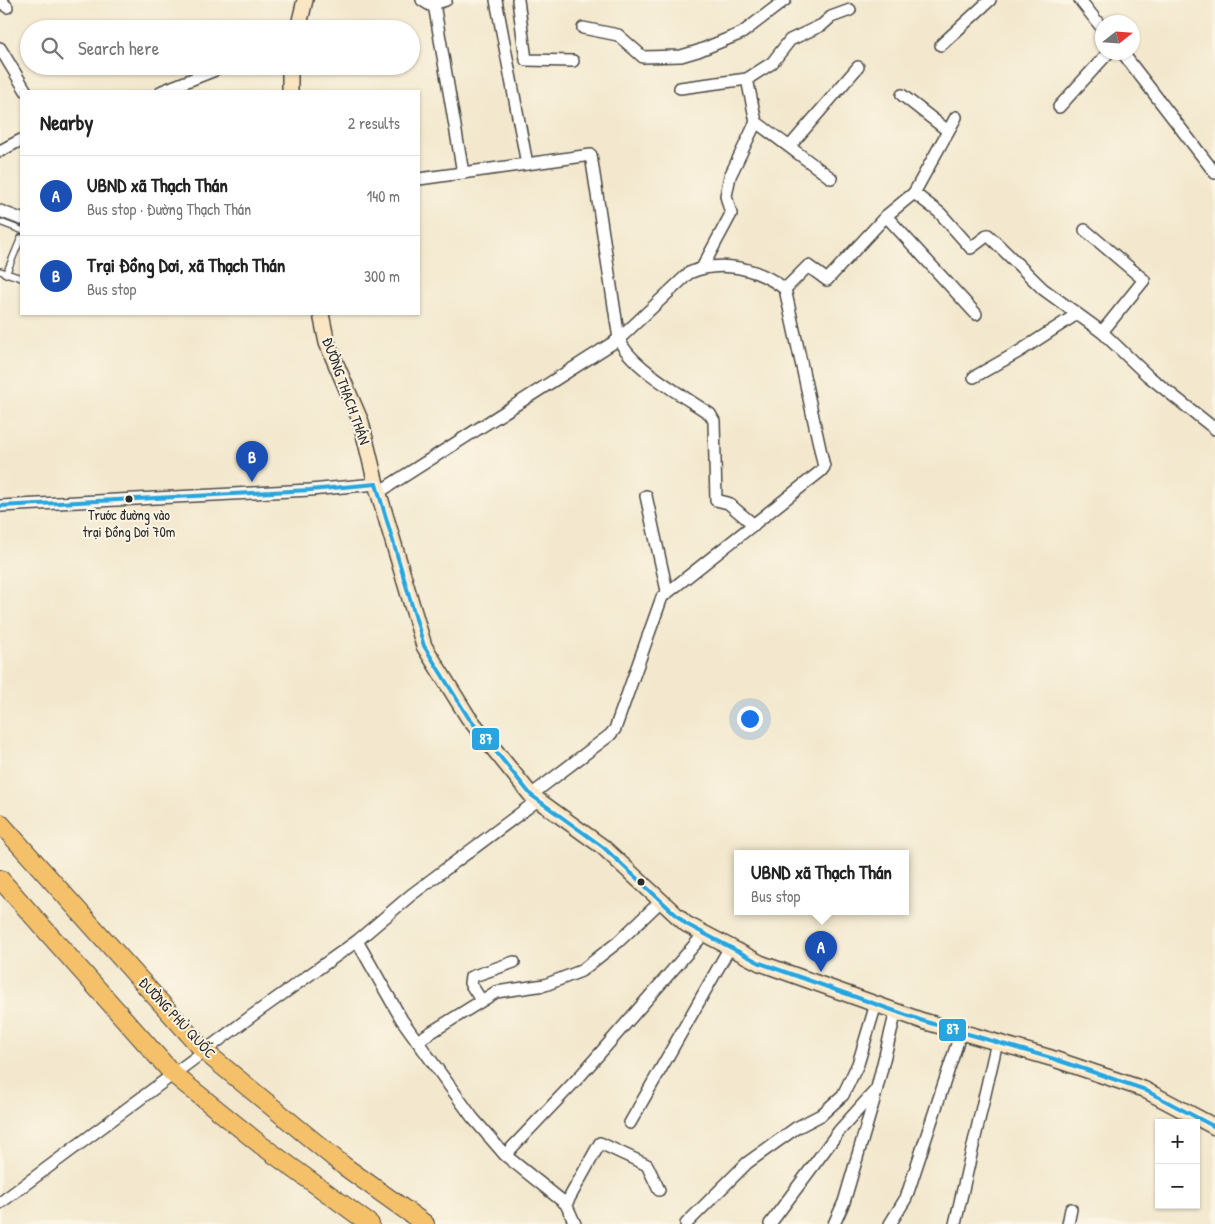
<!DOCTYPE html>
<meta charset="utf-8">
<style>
:root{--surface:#fff;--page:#f6f6f6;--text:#222;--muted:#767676;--line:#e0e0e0;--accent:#ea580c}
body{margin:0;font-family:"Patrick Hand",sans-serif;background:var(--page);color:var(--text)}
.controls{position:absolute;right:15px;bottom:15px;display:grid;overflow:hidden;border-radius:0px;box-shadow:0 1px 4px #0004}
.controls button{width:45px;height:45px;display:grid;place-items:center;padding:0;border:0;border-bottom:1px solid var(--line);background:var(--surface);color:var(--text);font:25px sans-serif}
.compass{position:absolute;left:1095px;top:15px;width:45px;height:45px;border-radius:50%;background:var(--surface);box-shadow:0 1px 4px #0004;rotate:73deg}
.you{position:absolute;left:749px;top:718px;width:18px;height:18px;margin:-12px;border:4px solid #fff;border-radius:50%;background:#1a73e8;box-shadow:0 0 0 8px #1a73e833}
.badge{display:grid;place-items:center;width:32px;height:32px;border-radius:50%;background:var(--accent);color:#fff;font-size:16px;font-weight:700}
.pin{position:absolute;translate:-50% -41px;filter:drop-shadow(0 1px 2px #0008)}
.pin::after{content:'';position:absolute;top:26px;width:18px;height:15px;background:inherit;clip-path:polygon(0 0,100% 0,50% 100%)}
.popup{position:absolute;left:734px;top:850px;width:175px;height:65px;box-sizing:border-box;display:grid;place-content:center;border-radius:0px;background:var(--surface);filter:drop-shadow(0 1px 4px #0005);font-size:16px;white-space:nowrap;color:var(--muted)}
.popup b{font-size:19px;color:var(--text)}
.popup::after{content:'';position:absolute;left:50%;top:100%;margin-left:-10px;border:10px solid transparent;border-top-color:var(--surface)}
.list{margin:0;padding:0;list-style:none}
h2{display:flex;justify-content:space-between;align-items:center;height:65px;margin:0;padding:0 20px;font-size:21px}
h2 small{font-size:16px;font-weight:400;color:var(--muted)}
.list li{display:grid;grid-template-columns:32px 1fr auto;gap:15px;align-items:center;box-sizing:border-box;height:80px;padding:0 20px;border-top:1px solid var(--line)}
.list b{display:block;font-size:19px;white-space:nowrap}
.list p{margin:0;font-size:16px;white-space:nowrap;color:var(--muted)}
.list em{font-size:16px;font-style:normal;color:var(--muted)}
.icon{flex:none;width:28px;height:28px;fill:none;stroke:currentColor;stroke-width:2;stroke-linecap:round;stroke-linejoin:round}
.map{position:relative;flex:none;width:1215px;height:1224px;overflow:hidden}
.search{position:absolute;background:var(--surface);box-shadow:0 1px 4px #0004;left:20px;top:20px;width:400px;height:55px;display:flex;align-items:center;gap:12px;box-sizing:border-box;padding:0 18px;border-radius:28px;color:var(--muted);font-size:19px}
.panel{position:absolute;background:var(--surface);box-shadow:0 1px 4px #0004;left:20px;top:90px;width:400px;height:225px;border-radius:0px}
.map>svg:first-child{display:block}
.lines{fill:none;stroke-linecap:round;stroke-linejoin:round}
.lane-casing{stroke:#494743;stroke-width:8}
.street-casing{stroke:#494743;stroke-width:14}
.secondary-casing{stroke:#494743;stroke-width:18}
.primary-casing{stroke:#494743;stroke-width:20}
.lane{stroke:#fff;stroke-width:5.5}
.street{stroke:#fff;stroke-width:11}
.secondary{stroke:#fbe6c3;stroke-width:15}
.primary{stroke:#f4c16a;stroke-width:18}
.bus-1-casing{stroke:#fcf5e5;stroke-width:8}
.bus-1{stroke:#28a5df;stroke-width:4}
.bus-dot{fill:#2b2b2b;stroke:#fcf5e5;stroke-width:2}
.labels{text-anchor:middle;stroke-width:4;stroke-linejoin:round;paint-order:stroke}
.bus-label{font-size:14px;fill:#2b2b2b;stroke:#fcf5e5}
.street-label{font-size:15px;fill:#2b2b2b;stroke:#fcf5e5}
.line-badge{stroke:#fcf5e5;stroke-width:2}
.badge-label{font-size:14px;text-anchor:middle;font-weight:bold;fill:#fff}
</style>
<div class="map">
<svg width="1215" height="1224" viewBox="0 0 1215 1224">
<rect width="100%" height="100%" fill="#fcf5e5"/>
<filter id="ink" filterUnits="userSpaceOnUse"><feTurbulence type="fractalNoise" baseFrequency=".02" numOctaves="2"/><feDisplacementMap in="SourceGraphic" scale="10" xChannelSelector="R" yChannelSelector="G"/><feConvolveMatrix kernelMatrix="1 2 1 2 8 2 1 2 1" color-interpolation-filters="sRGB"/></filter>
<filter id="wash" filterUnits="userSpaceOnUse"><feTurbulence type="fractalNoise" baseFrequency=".0096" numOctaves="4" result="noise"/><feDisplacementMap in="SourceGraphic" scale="20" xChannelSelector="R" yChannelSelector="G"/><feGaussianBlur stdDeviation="1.12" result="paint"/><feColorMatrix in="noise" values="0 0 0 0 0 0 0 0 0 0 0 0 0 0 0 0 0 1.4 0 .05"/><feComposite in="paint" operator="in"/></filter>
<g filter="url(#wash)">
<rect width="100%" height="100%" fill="#f3e8ce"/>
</g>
<g filter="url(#ink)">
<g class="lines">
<g class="lane-casing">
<g id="lane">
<polyline points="0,222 21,230"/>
<polyline points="0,271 21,278"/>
<polyline points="6,274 21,238"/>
</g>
</g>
<g class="street-casing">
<g id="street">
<polyline points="0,0 7,7"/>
<polyline points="422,0 430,5 446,0"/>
<polyline points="496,0 527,164"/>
<polyline points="518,0 526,60 573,61"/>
<polyline points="1080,0 1102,28"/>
<polyline points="434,4 463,173"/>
<polyline points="583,28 618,35 643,57 681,56 698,51 742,33 785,0"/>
<polyline points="941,45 990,0"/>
<polyline points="0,48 26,91"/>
<polyline points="1122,52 1215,173"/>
<polyline points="747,79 756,122"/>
<polyline points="680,88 747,79 772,63 790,40 822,25 831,17 850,10"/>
<polyline points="162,91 213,71 218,66"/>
<polyline points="902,95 948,131"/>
<polyline points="1059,107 1109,52"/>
<polyline points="956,117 914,193 940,213 971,248 988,235 1043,289 1102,332 1147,375 1215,429"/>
<polyline points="790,146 858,67"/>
<polyline points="0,151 21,140"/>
<path d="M419,179L591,155L619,339C630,367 684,396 710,414L714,421L716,500L728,503L754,525"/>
<polyline points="914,193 886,216 976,314"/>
<polyline points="0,211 21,219"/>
<polyline points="1085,230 1144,280 1102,332"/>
<polyline points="702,268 731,214 726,196 730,176 756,122 831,178"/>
<polyline points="785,289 808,266 827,280 886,216"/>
<polyline points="974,377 1020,351 1077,314"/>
<path d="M379,492L619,339L689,273C721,259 758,268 785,289L824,467L821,471L662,597L615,729L610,735L531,795"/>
<polyline points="646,496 667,591"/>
<polyline points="0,506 310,490 376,484"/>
<polyline points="357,941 402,1020 472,1117 505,1155 566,1204 575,1224"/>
<polyline points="481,1000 470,983 471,977 514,962"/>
<polyline points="417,1041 496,992 545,985 581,971 618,942 661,901"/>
<polyline points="630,1123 730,947"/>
<polyline points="505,1155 581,1075 704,934"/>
<polyline points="0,1203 253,1015 357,941 411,895 538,800"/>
<polyline points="566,1204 600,1143 647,1165 659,1190"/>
<polyline points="686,1224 747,1163 796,1128 821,1115 843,1095 858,1064 876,1004"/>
<polyline points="770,1224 839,1131 875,1091"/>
<polyline points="834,1224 844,1202 874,1100 896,1011"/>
<polyline points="890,1224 906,1198 961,1032"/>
<polyline points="955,1224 997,1042"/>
<polyline points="1068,1224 1071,1209"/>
</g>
</g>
<g class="secondary-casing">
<g id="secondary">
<polyline points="298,29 305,0"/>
<polyline points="290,91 290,66"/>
<polyline points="321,314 327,343 361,422 376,484 424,646 468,717 531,795 603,847 686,924 760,963 923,1021 1051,1058 1143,1089 1215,1127"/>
</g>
</g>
<g class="primary-casing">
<g id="primary">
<polyline points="0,823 204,1051 344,1166 425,1224"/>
<polyline points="0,879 173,1074 261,1145 370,1224"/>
</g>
</g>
<use href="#lane" class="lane"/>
<use href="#street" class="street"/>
<use href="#secondary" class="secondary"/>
<use href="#primary" class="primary"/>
<g class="bus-1-casing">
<g id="bus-1">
<polyline points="376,484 424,646 468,717 531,795 603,847 686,924 760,963 923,1021 1051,1058 1143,1089 1215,1127"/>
<polyline points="0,506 310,490 376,484"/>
</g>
</g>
<use href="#bus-1" class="bus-1"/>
</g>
</g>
<g class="bus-dot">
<circle cx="129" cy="499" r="4.5"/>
<circle cx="641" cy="882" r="4.5"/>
</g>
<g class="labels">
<g class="bus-label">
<text x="129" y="520">Trước đường vào<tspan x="129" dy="17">trại Đồng Dơi 70m</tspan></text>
</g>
<g class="street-label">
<text transform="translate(346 391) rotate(70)" y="5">ĐƯỜNG THẠCH THÁN</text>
<text transform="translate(177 1018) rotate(47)" y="5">ĐƯỜNG PHỦ QUỐC</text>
</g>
</g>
<g class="line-badge">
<rect x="471" y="727" width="29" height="24" rx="5" fill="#28a5df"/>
<rect x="938" y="1018" width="29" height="24" rx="5" fill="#28a5df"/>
</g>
<g class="badge-label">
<text x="486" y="744">87</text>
<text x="953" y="1034">87</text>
</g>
</svg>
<div class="controls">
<button>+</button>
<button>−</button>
</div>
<svg class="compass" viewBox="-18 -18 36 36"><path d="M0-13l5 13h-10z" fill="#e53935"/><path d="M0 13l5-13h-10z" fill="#767676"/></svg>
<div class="you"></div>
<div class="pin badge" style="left:821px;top:972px;background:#1a4fb4">A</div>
<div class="popup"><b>UBND xã Thạch Thán</b>Bus stop</div>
<div class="pin badge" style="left:252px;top:482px;background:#1a4fb4">B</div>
<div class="search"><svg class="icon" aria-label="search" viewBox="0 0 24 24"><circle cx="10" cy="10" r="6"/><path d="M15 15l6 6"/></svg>Search here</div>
<section class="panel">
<h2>Nearby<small>2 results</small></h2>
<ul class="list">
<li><span class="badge" style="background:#1a4fb4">A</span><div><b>UBND xã Thạch Thán</b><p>Bus stop · Đường Thạch Thán</p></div><em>140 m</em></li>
<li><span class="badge" style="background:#1a4fb4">B</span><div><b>Trại Đồng Dơi, xã Thạch Thán</b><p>Bus stop</p></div><em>300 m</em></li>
</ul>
</section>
</div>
